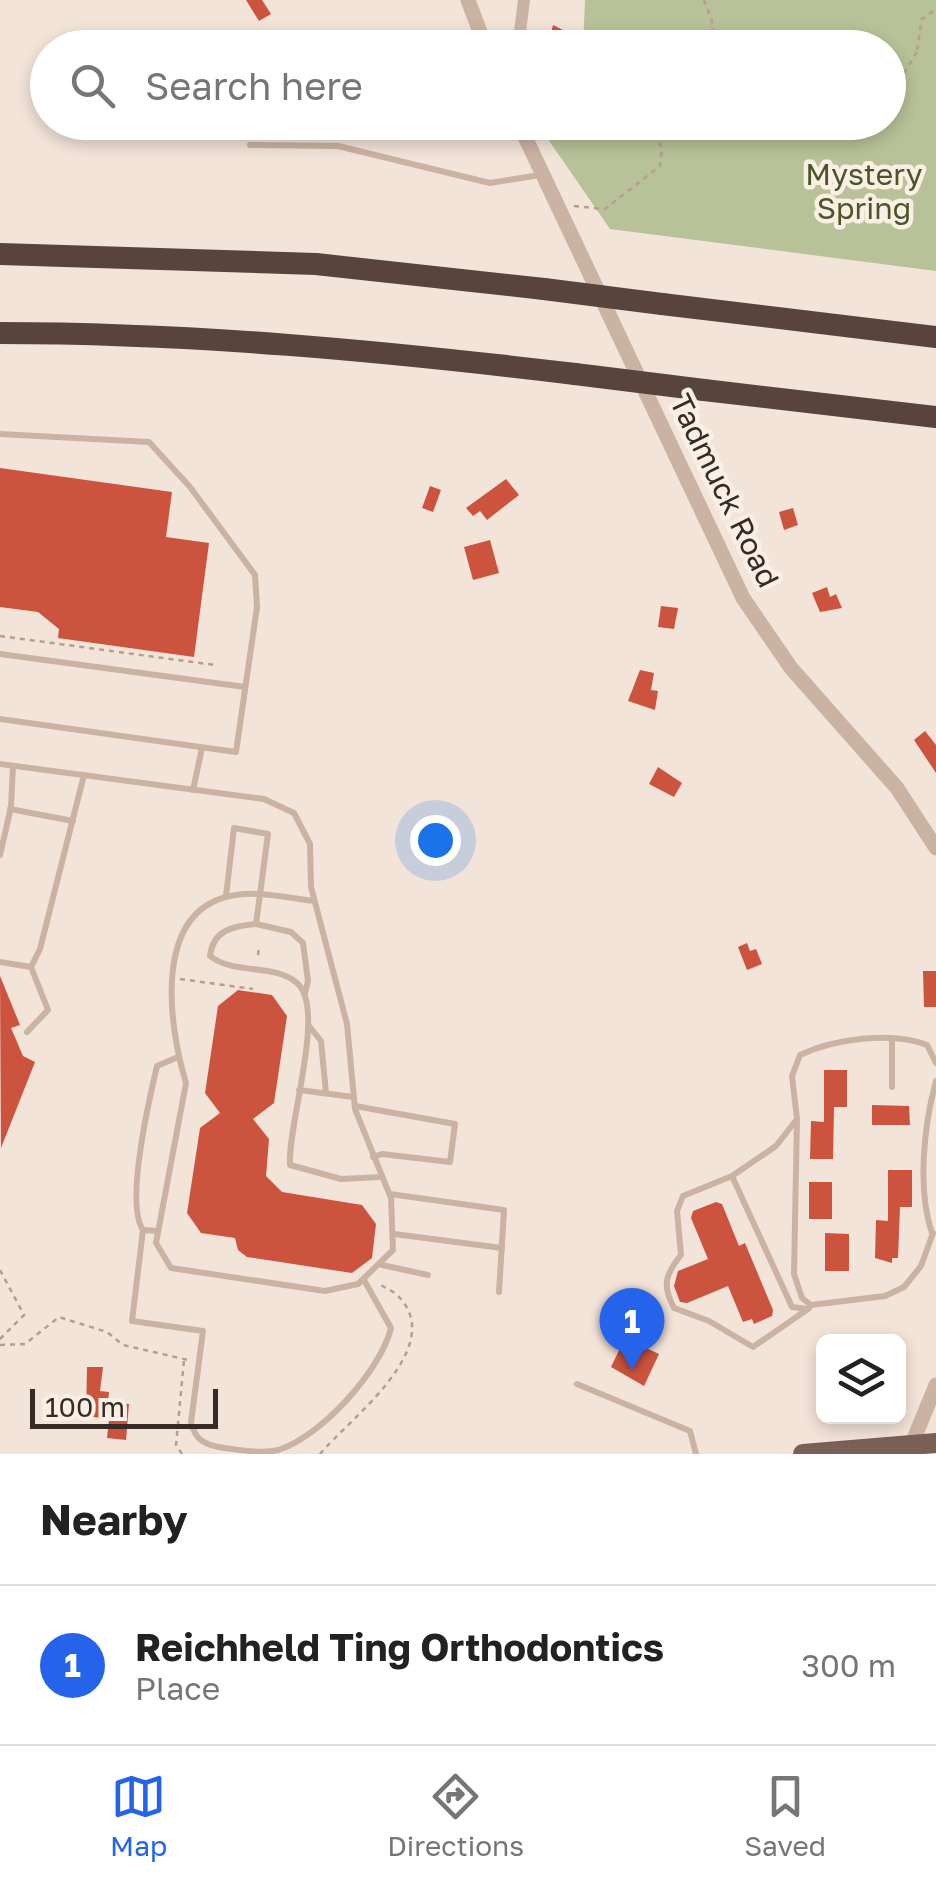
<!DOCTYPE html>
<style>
:root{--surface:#fff;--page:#f6f6f6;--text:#222;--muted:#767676;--line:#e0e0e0;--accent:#2563eb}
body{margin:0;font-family:"Golos Text",sans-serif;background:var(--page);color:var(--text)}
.controls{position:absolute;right:30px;bottom:30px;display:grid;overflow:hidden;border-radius:15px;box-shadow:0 5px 15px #0003}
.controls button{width:90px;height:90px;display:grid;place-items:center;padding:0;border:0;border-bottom:2px solid var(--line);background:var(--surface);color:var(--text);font:50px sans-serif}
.scale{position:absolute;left:30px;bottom:25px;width:188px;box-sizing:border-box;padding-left:10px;border:5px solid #362a26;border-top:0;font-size:28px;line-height:35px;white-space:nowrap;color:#362a26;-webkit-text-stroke:8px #faefe5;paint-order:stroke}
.you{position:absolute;left:435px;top:840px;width:35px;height:35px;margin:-25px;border:8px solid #fff;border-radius:50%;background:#1a73e8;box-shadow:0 0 0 15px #1a73e833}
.badge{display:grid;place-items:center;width:65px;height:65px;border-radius:50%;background:var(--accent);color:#fff;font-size:32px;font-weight:700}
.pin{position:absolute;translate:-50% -82px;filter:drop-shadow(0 2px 5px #0008)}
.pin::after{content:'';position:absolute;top:52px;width:35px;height:30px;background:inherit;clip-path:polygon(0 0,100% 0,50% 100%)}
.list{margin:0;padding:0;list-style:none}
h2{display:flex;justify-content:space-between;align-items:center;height:130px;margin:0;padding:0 40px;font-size:42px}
h2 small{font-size:32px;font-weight:400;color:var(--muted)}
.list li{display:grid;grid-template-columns:65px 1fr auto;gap:30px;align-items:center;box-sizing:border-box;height:160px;padding:0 40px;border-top:2px solid var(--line)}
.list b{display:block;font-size:38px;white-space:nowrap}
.list p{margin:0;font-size:32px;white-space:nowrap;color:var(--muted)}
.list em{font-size:32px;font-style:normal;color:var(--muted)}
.icon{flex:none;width:55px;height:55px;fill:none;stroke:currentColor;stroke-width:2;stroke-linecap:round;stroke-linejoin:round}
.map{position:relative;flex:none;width:936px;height:1454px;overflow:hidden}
.search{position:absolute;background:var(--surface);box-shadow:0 5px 15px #0003;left:30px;right:30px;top:30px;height:110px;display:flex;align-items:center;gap:25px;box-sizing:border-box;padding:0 35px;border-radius:55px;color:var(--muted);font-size:38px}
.sheet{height:290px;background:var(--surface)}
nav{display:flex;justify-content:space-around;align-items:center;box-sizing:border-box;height:140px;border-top:2px solid var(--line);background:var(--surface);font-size:28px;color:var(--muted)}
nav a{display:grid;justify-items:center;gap:5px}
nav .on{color:var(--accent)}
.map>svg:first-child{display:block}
.green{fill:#b8c298}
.building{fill:#cc533e}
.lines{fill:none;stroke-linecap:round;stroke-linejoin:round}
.path{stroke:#b79c8f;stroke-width:2.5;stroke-dasharray:5 5;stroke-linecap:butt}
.service{stroke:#cbb3a4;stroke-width:6}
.minor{stroke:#cbb3a4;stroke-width:12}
.tertiary{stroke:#cbb3a4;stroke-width:15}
.primary{stroke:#795f56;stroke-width:20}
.motorway{stroke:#58433d;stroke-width:22}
.motorway-bridge{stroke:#58433d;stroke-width:22}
.labels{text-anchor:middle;stroke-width:9;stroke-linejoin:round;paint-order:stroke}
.park-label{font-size:30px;fill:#495629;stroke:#faefe5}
.street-label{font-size:30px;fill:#362a26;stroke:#faefe5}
</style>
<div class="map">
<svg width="936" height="1454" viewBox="0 0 936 1454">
<rect width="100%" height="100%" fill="#f3e4d9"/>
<polygon class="green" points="585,0 936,0 936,271 610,229 543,132 579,122 888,122 888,48 583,47"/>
<g class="building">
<polygon points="246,0 262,0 271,14 259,21"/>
<polygon points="553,25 571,34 565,48 547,48"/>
<polygon points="218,122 248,122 247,139 217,137"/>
<polygon points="290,122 326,122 324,134 316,132 314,139 301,139 302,130 289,127"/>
<polygon points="0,468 172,492 166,537 209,543 194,657 58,638 59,629 38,612 0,607"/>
<polygon points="506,479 519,495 487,520 480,511 473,516 466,508"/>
<polygon points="430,486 441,490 433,512 422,508"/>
<polygon points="793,508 798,525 784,530 779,512"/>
<polygon points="490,540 499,573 473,580 464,547"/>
<polygon points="827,587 830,597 836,594 842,608 820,612 812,593"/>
<polygon points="661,606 678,608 674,629 658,627"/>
<polygon points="640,670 654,673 651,690 658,691 655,710 628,701"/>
<polygon points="925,731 936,745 936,773 914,740"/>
<polygon points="658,767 682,783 674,797 649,784"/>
<polygon points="747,943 750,951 756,949 762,964 747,970 738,947"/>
<polygon points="923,971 936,971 936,1007 924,1007"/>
<polygon points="0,976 20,1025 11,1028 23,1056 35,1062 1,1148"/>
<polygon points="238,990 272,995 287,1016 274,1103 253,1119 269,1139 266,1176 282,1192 362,1205 376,1224 372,1258 352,1273 247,1257 238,1250 235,1238 201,1233 187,1213 200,1128 220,1113 205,1093 218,1006"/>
<polygon points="824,1070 847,1070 847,1107 834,1107 833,1159 810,1159 811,1121 824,1122"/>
<polygon points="872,1105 909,1106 910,1125 872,1125"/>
<polygon points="888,1170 912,1170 912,1207 900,1207 898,1258 892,1258 892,1263 875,1258 876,1220 888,1221"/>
<rect x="809" y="1182" width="23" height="37"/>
<polygon points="716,1202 722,1204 739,1246 745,1243 773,1310 772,1316 754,1324 752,1319 743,1322 728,1286 687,1303 680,1302 674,1286 678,1271 708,1259 691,1218 693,1211"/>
<polygon points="825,1233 849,1234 849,1271 825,1271"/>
<polygon points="625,1338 659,1354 644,1386 611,1367"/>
<polygon points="87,1367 103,1367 100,1391 109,1392 108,1402 129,1404 126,1440 107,1438 109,1419 86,1416"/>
</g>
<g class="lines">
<g class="path">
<polyline points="704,0 712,21 713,48"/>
<polyline points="917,50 922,19 936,9"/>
<polyline points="888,99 917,52"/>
<polyline points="574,206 605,209 660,166 662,148 646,122"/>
<polyline points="0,636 215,665"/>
<polyline points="258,955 259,946"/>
<polyline points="180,979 253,989"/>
<polyline points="0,1270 24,1315 0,1339"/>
<polyline points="0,1345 25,1344 59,1317 107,1332 123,1345 188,1360"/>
<polyline points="182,1454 176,1445 184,1360"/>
<path d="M320,1454C349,1419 450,1346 397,1295C391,1289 383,1288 378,1282"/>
</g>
<g class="service">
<polyline points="250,145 338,146 490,183 540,175"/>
<polyline points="0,434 149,442 190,487 255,575 257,607 236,752 0,719"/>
<polyline points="0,654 245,687"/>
<path d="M0,764L264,799L294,813L310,844L311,887L347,1024L355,1109L391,1198L393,1250L358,1284L325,1291L171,1268L156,1243L186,1083C169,1027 152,913 230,896C257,890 288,898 314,901"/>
<polyline points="193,790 202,748"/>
<polyline points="10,809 73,821"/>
<polyline points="0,855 11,807 13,766"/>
<path d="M226,896L234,828L268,834L256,924C233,926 213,930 210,956C234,975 274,963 297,983C327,1009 287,1125 290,1165L341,1179L381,1177"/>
<polyline points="256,924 291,932 303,943 308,981 305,993"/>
<polyline points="0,962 31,967 40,949 84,775"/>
<polyline points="309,1026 321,1041 326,1093"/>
<polyline points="27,1032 48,1010 31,967"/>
<polyline points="892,1087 892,1041"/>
<polyline points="299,1090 353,1097"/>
<polyline points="355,1106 455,1124 450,1162 382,1154 373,1157"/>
<path d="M797,1119L776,1146L732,1176L683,1196L677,1211L681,1255C665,1275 662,1285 674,1308L709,1321L753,1347L808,1309"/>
<polyline points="732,1176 792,1307 808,1309 811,1305 885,1296 904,1287 921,1266 933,1233"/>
<polyline points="390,1194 504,1210 499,1292"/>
<path d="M143,1230L132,1321L203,1331L191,1422C195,1441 206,1445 224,1448C240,1450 263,1454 278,1450C321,1437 381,1370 391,1328L364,1280"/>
<path d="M158,1231L143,1230C125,1204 149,1100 157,1066L178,1057"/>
<path d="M932,1233C917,1190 924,1124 936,1081"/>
<polyline points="394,1234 502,1248"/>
<polyline points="382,1265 428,1275"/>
<path d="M811,1305L802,1298L794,1274L797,1119L792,1076L800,1055C833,1039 892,1031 927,1045L936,1063"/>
<polyline points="577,1384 690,1431 696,1454"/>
</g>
<polyline class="minor" points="518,48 524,0"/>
<g class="tertiary">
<polyline points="468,0 486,48"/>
<polyline points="518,122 743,598 791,668 897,788 936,848"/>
<polyline points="909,1451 936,1385"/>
</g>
<polyline class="primary" points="803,1454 936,1443"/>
<g class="motorway">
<polyline points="0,254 316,264 544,289"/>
<polyline points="662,304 936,337"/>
<path d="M0,333C193,333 383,351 575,374"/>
<polyline points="704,390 936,417"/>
</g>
<g class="motorway-bridge">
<polyline points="544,289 662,304"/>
<polyline points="575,374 704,390"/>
</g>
</g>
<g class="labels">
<g class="park-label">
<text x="864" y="185">Mystery<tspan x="864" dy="34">Spring</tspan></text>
</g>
<g class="street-label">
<text transform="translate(724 491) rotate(64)" y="10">Tadmuck Road</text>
</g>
</g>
</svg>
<div class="controls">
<button><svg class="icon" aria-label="layers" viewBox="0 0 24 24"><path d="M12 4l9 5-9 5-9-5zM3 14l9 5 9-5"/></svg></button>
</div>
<div class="scale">100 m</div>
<div class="you"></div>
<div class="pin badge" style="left:632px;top:1370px">1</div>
<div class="search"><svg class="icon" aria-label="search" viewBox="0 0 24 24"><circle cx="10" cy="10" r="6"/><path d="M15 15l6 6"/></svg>Search here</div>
</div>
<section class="sheet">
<h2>Nearby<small></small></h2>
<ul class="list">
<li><span class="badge">1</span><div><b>Reichheld Ting Orthodontics</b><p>Place</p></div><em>300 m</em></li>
</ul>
</section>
<nav>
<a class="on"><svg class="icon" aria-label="map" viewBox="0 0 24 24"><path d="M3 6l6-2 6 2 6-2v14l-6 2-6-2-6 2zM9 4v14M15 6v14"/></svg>Map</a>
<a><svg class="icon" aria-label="directions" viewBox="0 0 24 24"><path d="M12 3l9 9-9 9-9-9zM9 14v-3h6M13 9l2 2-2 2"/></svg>Directions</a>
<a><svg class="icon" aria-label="saved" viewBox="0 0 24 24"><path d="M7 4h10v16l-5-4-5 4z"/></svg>Saved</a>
</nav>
